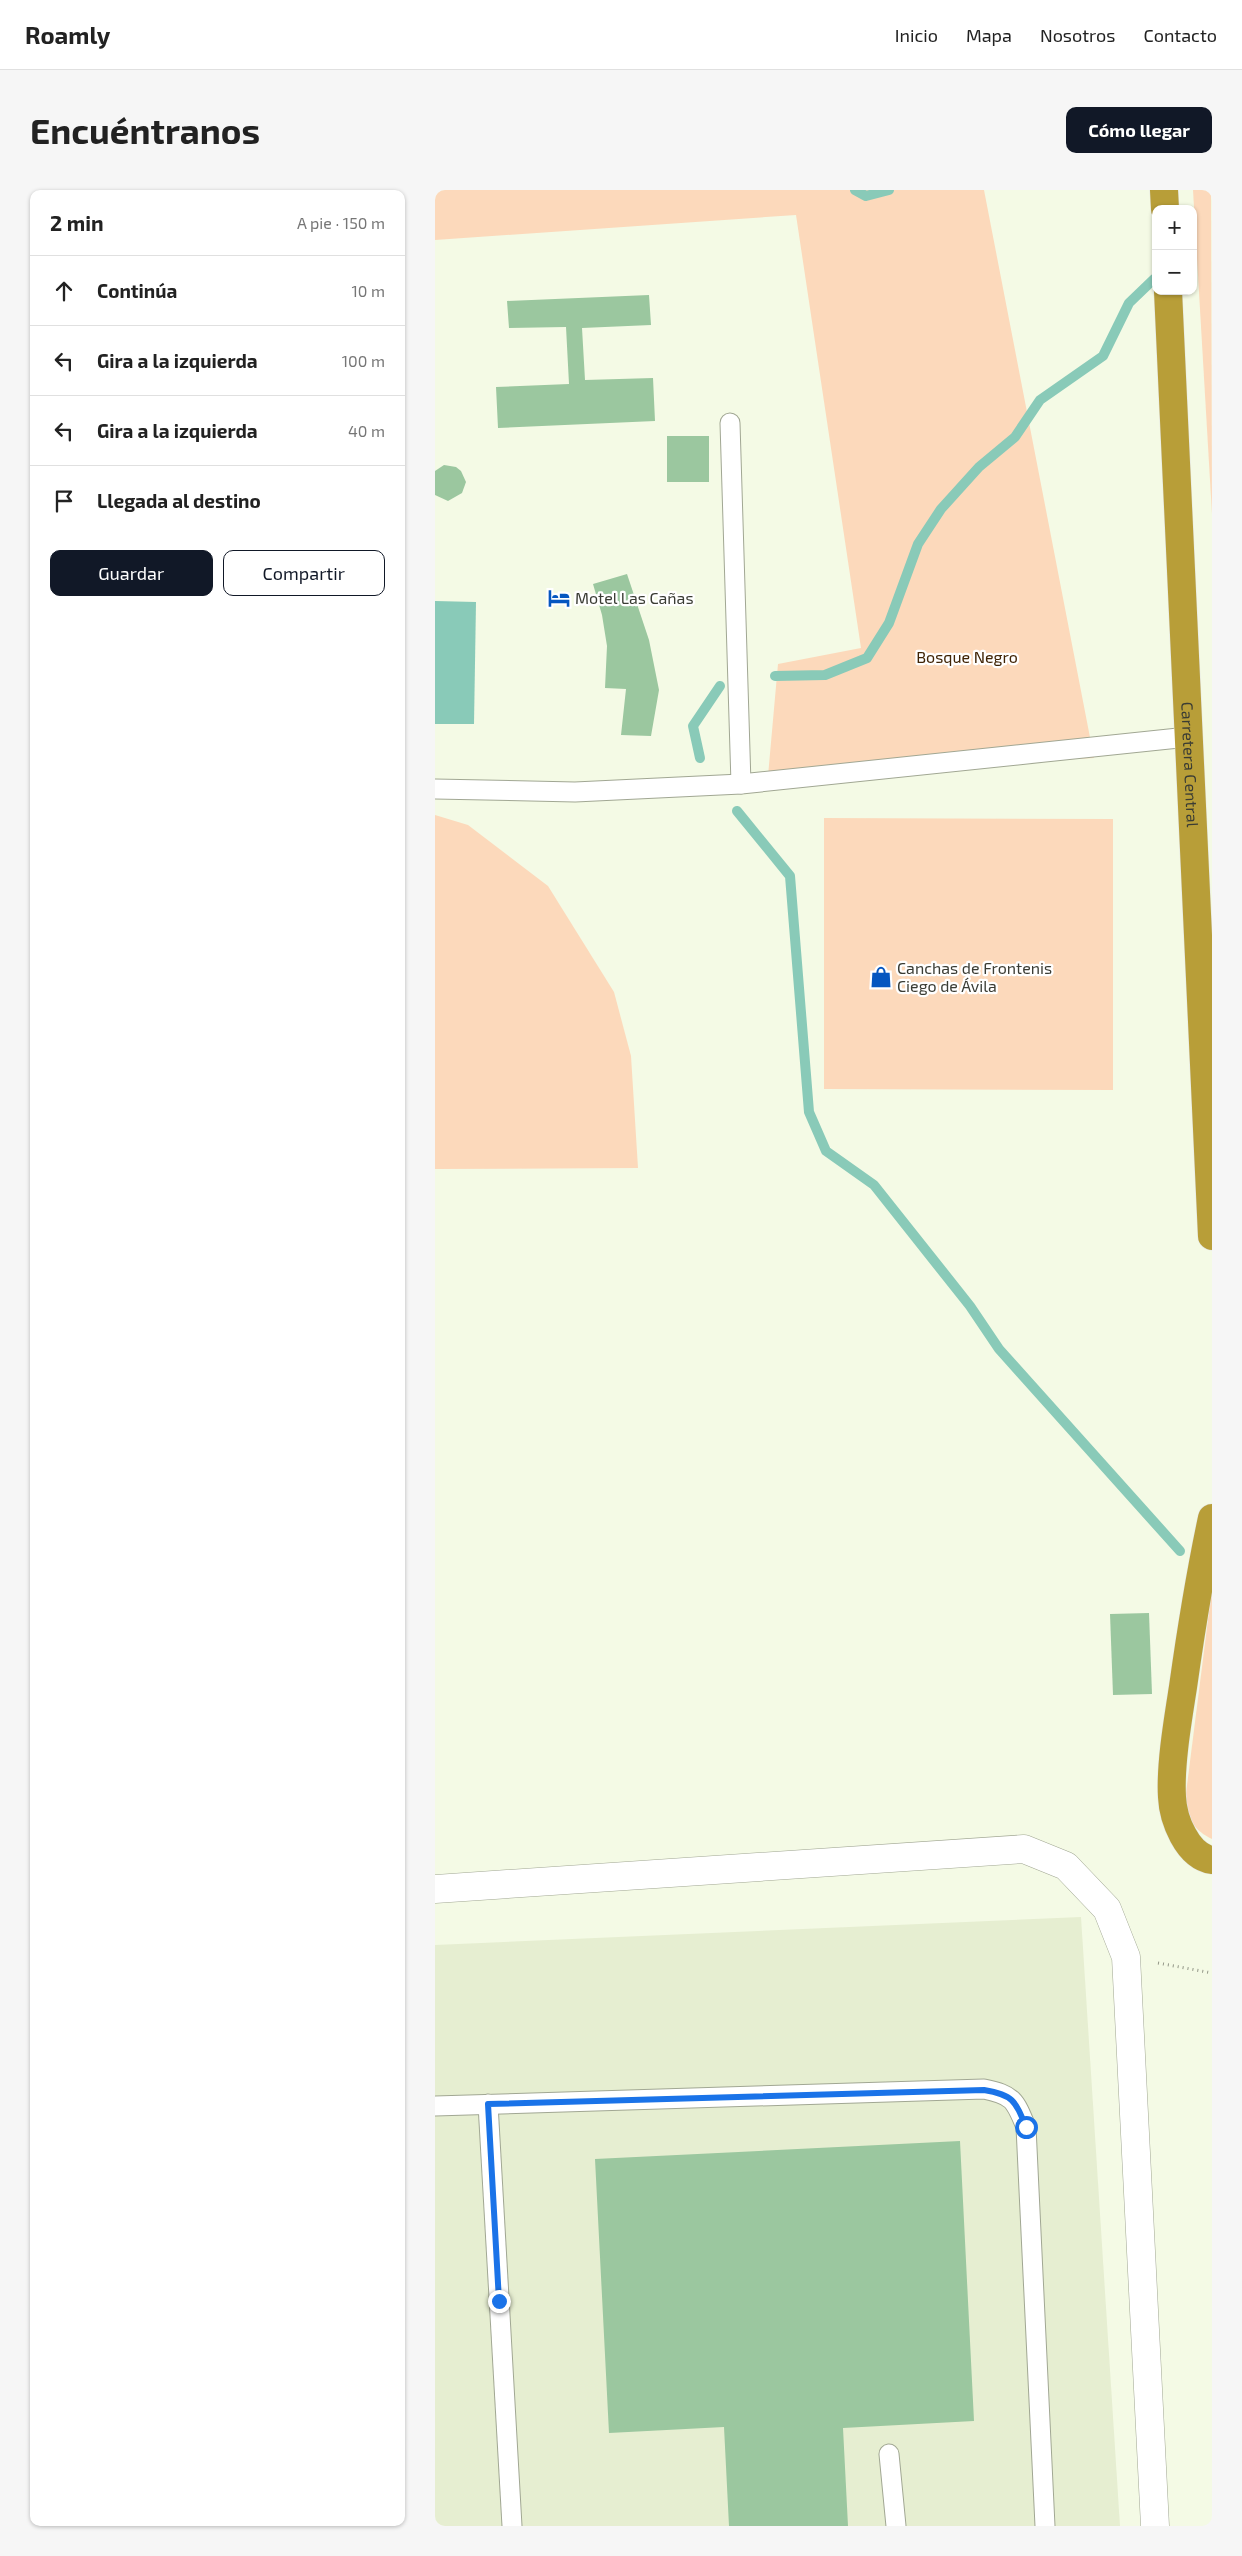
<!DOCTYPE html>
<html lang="es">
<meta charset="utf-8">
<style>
:root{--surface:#fff;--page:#f6f6f6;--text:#222;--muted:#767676;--line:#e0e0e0;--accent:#111827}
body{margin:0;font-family:"Exo 2",sans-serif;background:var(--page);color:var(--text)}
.controls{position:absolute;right:15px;top:15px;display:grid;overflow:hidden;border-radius:10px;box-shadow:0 1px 4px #0004}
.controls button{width:45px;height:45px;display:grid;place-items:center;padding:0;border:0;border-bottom:1px solid var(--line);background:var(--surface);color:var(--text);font:25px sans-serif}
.stop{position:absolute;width:15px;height:15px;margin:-11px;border:4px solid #1a73e8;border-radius:50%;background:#fff}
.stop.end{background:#1a73e8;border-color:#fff;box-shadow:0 1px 5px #0008}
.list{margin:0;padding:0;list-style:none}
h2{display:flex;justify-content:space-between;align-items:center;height:65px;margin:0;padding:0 20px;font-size:21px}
h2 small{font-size:16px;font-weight:400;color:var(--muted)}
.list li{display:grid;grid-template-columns:32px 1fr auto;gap:15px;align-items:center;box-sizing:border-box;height:70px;padding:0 20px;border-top:1px solid var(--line)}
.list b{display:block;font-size:19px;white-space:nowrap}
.list em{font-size:16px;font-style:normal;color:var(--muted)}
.actions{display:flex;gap:10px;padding:15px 20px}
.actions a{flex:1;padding:11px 0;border:1px solid var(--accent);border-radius:10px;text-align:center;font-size:18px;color:var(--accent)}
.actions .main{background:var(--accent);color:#fff}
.icon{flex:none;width:28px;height:28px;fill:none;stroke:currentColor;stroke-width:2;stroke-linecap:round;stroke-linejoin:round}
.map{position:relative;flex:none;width:777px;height:2336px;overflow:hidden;border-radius:10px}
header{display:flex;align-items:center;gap:30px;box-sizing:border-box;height:70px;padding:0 25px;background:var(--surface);border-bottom:1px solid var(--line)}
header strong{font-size:24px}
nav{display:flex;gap:28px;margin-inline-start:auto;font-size:18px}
.intro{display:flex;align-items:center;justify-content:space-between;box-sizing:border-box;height:120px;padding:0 30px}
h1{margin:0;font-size:35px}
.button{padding:12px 22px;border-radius:10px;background:var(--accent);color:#fff;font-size:18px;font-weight:700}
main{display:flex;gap:30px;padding:0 30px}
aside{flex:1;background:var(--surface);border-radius:10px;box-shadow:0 1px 4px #0004}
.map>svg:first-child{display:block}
.built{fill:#e6eed1}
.green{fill:#fcd9bb}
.water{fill:#89cab8}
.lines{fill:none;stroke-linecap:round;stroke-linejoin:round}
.stream{stroke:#89cab8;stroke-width:10}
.building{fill:#9bc79f}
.service-casing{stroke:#a1a793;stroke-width:21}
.minor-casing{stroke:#a1a793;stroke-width:29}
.trunk-casing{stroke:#e3e4e3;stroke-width:29}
.path{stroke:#929687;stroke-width:3;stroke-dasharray:1 4;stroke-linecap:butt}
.service{stroke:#fff;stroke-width:19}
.minor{stroke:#fff;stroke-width:28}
.trunk{stroke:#b89e38;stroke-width:28}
.route{stroke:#1a73e8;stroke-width:6}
.labels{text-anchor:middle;stroke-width:4.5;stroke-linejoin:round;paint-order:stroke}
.poi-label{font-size:16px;fill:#3a3c34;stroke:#fff;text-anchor:start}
.park-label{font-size:16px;fill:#3f2304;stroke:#fff}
.street-label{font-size:16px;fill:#3a3c34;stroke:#fff}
</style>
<header>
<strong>Roamly</strong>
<nav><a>Inicio</a><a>Mapa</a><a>Nosotros</a><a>Contacto</a></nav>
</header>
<div class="intro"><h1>Encuéntranos</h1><a class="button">Cómo llegar</a></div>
<main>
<aside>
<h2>2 min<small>A pie · 150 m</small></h2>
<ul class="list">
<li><svg class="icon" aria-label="ahead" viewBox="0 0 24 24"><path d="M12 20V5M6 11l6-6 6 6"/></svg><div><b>Continúa</b></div><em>10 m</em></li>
<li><svg class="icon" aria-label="left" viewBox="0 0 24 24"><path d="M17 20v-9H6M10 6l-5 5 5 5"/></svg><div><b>Gira a la izquierda</b></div><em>100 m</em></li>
<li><svg class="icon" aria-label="left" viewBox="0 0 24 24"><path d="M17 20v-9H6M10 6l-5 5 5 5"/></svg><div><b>Gira a la izquierda</b></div><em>40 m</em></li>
<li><svg class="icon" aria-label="arrive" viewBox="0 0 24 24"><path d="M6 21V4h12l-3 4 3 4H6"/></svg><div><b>Llegada al destino</b></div></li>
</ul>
<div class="actions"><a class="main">Guardar</a><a>Compartir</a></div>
</aside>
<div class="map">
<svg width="777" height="2336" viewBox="0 0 777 2336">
<rect width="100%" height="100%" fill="#f4fae5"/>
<polygon class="built" points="646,1727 685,2336 0,2336 0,1755"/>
<g class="green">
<polygon points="0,0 549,0 659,568 333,586 343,474 426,458 361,25 0,50"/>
<polygon points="758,0 776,0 777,324"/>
<polygon points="0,625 33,635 113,696 179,802 196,866 203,978 0,979"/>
<polygon points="389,628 678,629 678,900 389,899"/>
<path d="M777,1398V1649C760,1641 753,1630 750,1611Z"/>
</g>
<polygon class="water" points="0,411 41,412 39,534 0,534"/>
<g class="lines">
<g class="stream">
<polyline points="420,0 431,6 454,0"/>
<polyline points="340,486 390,485 432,468 454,433 483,354 506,319 544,277 580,247 605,210 668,166 694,113 719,89"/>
<polyline points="265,568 258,536 285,496"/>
<polyline points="302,621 355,686 374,922 391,961 439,995 535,1116 564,1159 745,1361"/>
</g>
</g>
<g class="building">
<polygon points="214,105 216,135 147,138 150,190 218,188 220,231 63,238 61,197 134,194 131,137 74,138 72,111"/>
<rect x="232" y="246" width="42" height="46"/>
<polygon points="9,275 21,277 26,281 31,292 27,303 13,311 0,305 0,281"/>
<polygon points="192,384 214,450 224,500 216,546 186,545 191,499 170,498 172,456 167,425 158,394"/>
<polygon points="714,1423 717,1504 678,1505 675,1424"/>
<polygon points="525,1951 539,2231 408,2238 413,2336 294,2336 289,2237 174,2243 160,1969"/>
</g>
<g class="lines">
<g class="service-casing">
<g id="service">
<polyline points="295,233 306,594 753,547"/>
<polyline points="0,599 140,602 306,594"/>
<polyline points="53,1914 77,2336"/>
<path d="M0,1916L549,1899C578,1905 580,1910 591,1937L610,2336"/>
<polyline points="454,2264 461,2336"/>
</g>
</g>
<g class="minor-casing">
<polyline id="minor" points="0,1699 589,1659 631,1676 672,1719 691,1767 720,2336"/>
</g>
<g class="trunk-casing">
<g id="trunk">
<polyline points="729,0 730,19"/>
<path id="s1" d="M733,101L777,1046"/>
<path d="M777,1328C765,1384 756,1440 748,1497C743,1529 735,1575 737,1607C738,1629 752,1666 777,1670"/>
</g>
</g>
<polyline class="path" points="723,1773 777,1783"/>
<use href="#service" class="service"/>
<use href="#minor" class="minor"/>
<use href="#trunk" class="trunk"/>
</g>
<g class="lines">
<path class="route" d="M64,2111L53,1914L549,1900C578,1905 580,1910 591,1937"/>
</g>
<defs>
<g id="hotel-bare" transform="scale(1.725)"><path d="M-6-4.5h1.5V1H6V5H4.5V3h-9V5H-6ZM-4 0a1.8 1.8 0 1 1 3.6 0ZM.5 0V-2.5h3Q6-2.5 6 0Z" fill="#0556c0" stroke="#fff" stroke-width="2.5" paint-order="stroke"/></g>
<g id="shop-bare" transform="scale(1.725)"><path d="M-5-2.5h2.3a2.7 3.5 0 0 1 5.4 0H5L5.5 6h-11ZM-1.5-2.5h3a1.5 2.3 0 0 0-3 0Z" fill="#0556c0" stroke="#fff" stroke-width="2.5" paint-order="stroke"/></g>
</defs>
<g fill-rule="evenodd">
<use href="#hotel-bare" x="124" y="408"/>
<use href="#shop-bare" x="446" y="787"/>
</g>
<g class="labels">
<g class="poi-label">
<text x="140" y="414">Motel Las Cañas</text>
<text x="462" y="784">Canchas de Frontenis<tspan x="462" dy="18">Ciego de Ávila</tspan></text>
</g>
<g class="park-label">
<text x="532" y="473">Bosque Negro</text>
</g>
<g class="street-label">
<text dy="6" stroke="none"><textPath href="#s1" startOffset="474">Carretera Central</textPath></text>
</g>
</g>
</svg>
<div class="controls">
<button>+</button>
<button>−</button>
</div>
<div class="stop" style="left:591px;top:1937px"></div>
<div class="stop end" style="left:64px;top:2111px"></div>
</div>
</main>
